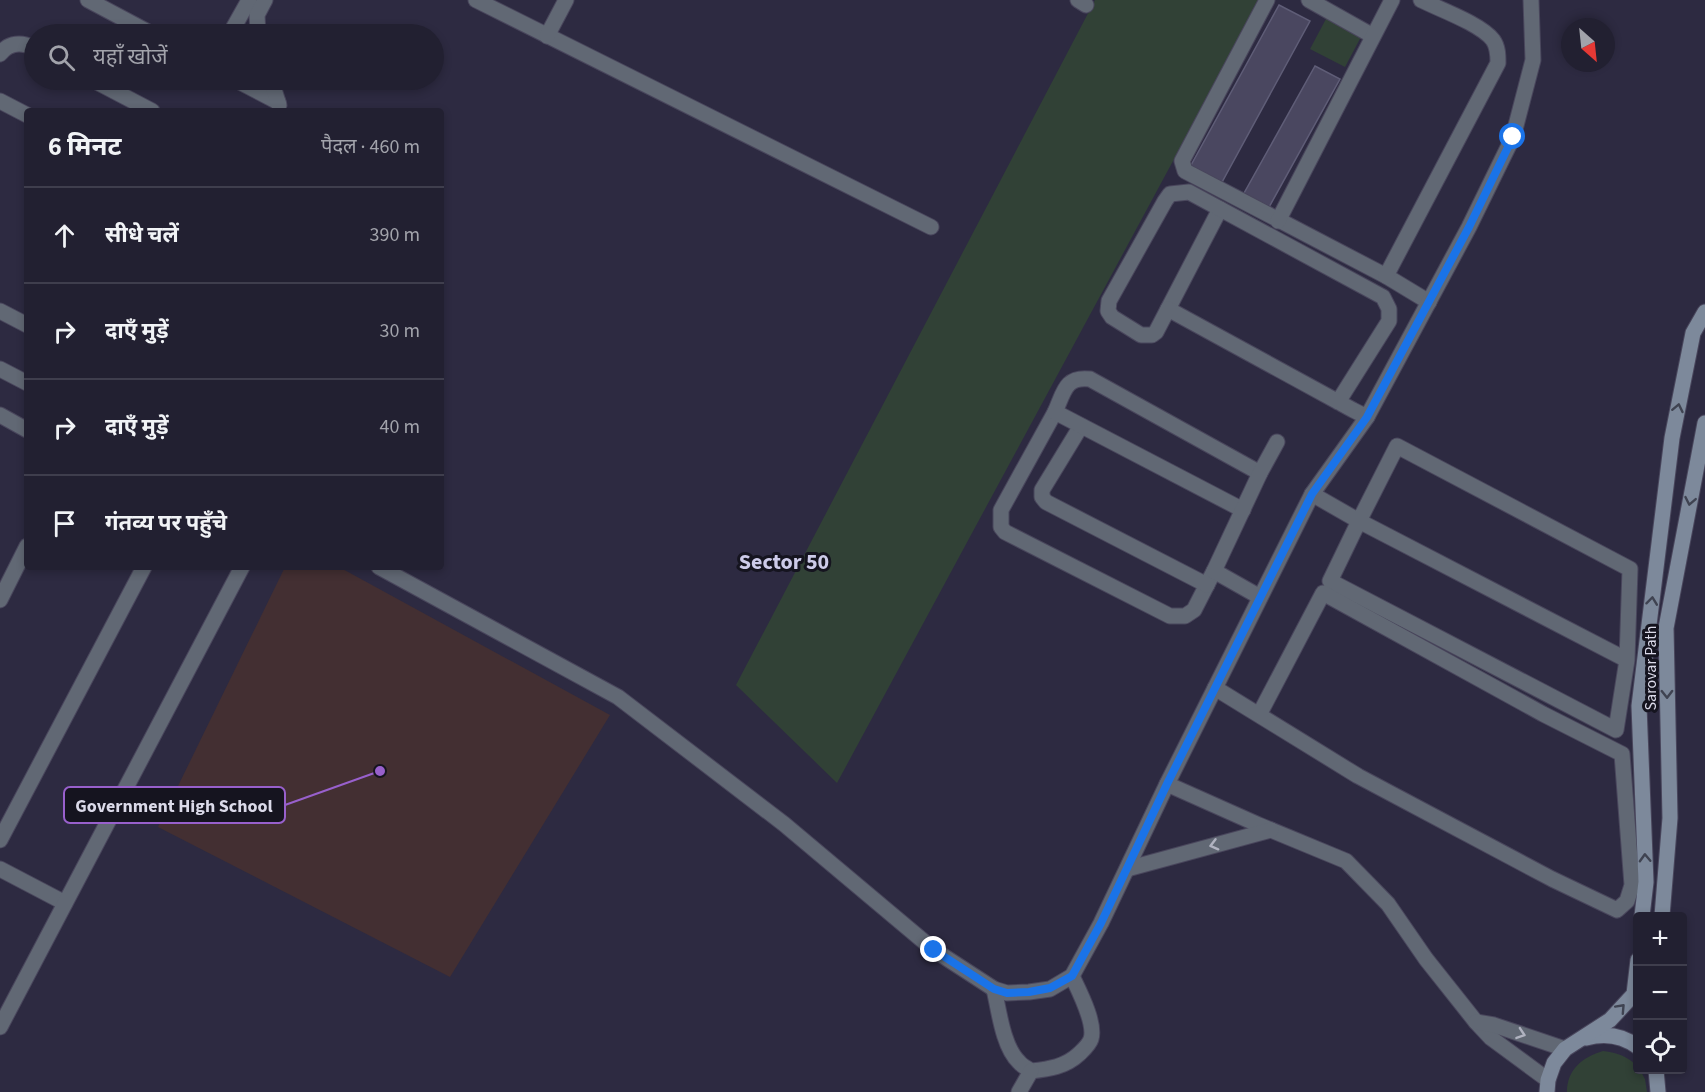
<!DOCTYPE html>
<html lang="hi">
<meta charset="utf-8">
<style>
:root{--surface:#222031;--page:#2a2839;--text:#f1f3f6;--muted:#a2a3ab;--line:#3f3e4d}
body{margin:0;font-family:"Source Sans 3","Noto Sans Devanagari",sans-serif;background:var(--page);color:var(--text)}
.controls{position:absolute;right:18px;bottom:18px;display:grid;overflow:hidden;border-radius:6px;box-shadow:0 3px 9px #0003}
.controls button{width:54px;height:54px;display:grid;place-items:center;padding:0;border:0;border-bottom:2px solid var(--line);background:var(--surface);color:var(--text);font:30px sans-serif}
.compass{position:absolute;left:1561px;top:18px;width:54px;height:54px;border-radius:50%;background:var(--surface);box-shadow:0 3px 9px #0003;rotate:153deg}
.stop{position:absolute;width:18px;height:18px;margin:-14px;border:4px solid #1a73e8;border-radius:50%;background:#fff}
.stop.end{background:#1a73e8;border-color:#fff;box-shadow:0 2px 6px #0008}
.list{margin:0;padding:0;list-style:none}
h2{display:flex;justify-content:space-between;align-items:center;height:78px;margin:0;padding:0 24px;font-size:26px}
h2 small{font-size:20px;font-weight:400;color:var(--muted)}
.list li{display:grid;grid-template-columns:39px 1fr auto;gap:18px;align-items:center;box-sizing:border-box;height:96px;padding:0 24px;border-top:2px solid var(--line)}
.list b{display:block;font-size:22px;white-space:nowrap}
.list em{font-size:20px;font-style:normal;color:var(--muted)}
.icon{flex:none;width:33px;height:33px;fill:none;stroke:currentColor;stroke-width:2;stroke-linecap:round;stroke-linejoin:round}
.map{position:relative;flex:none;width:1705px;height:1092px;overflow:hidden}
.search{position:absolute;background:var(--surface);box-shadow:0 3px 9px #0003;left:24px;top:24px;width:420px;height:66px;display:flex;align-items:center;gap:15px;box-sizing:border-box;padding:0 21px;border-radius:33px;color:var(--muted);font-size:22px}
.panel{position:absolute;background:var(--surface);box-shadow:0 3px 9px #0003;left:24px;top:108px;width:420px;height:462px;border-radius:6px}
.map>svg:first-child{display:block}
.education{fill:#432f32}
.green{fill:#314136}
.building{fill:#4a4760;stroke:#5f5d77;stroke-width:1.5}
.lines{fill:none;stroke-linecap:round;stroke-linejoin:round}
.minor-casing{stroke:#49465c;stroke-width:17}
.secondary-casing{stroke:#49465c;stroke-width:17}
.minor{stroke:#616874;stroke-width:15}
.secondary{stroke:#7d899b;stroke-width:15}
.oneway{stroke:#3f4351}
.oneway2{stroke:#b0b2c0}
.route{stroke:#1a73e8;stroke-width:8}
.labels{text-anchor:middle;stroke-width:6;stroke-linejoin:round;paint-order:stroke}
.street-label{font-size:16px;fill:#dbdae9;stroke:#15141f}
.district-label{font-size:22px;font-weight:bold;fill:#cdcbe9;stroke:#15141f}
.leader{fill:none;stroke:#9860cc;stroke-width:2}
.callout-dot{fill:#9860cc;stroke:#15141f;stroke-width:2}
.callout{fill:#15141f;stroke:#9860cc;stroke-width:2}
.callout-label{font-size:18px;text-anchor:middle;font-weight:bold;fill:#dbdae9}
</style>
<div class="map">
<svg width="1705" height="1092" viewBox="0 0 1705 1092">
<rect width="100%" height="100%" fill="#2d2a41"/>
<polygon class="education" points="285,567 339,567 610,715 450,977 158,827"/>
<g class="green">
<polygon points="1095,0 1260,0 837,783 736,685"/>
<polygon points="1327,17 1362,35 1345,67 1310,49"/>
<path d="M1603,1051C1618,1053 1627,1056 1637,1066L1638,1070H1640L1645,1079L1647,1092H1567C1567,1069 1583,1057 1603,1051Z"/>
</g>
<g class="building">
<polygon points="1279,5 1310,21 1221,184 1190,167"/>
<polygon points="1315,66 1340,79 1268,209 1243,195"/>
</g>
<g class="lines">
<g class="minor-casing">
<g id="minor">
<polyline points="88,0 152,34"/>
<polyline points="476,0 931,227"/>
<polyline points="1078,0 1086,5"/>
<polyline points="1267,0 1182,161 1185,171 1386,276 1429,302"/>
<polyline points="1309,0 1373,36"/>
<polyline points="230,34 249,0"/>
<polyline points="258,34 257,15 265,0"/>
<polyline points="547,36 566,0"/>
<path d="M0,54C9,42 22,42 34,48"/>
<polyline points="93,80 152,111"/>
<polyline points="236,80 278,102"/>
<polyline points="271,80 279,105"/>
<polyline points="0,101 27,115"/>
<polyline points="1278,221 1392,0"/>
<path d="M1386,276L1498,63C1498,55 1498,47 1493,40C1481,24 1439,9 1421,0"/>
<polyline points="1168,309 1220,209"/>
<polyline points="0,311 27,325"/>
<polyline points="0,369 27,383"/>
<polyline points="1338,402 1389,321 1389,309 1383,297 1189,192 1170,194 1165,201 1109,301 1108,311 1112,317 1141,335 1152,335 1156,332 1168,309 1353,410 1367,417"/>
<polyline points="1055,412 1001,510 1001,527 1005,532 1170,616 1185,616 1194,610 1214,571"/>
<polyline points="0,415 27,430"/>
<polyline points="1081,426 1042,490 1042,497 1046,502 1207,585"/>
<polyline points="1312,494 1359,521 1397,446 1630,569 1627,660 1616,730 1330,581 1359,521 1627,660"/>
<path d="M1243,510L1055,412C1064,392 1065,376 1090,379L1260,473"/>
<polyline points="379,567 618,697 784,824 934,950 994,989 1007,993 1029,992 1050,989 1072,976 1101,923 1167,784 1312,494 1367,417 1469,227 1513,137 1533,60 1531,0"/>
<polyline points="1260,597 1214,571 1260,473 1277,442"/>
<polyline points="0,600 27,546"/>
<polyline points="1215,688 1358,776 1552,879 1617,910 1627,901 1632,885 1622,754 1543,714 1323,593 1259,715"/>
<polyline points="1167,784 1259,825 1346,861 1388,904 1426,959 1476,1022 1491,1038 1548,1080"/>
<polyline points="0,840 144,567"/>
<polyline points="0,869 65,903"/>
<polyline points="1127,869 1271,830"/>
<path d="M994,989C999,1011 1003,1047 1019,1062C1022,1066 1027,1068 1031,1071C1049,1069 1065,1067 1079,1054C1083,1050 1089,1045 1091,1039C1096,1023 1079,991 1072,976"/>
<polyline points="1476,1022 1494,1025 1565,1049"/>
<polyline points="0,1027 242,567"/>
<polyline points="1019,1092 1031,1071"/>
</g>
</g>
<g class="secondary-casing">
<g id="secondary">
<polyline points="1642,916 1646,882 1639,706 1672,438 1693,333 1705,312"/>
<polyline points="1662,916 1670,818 1666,628 1705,423"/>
<path d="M1586,1038C1604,1033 1622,1035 1638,1047"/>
<polyline points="1656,1070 1658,1092"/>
<polyline points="1547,1092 1548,1080 1554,1063 1565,1049 1610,1020 1634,994 1638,960"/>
</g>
</g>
<use href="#minor" class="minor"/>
<use href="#secondary" class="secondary"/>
</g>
<defs><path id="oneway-chevron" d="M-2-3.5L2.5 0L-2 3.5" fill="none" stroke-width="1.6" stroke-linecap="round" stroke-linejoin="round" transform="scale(1.5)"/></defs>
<g class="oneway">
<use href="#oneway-chevron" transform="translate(1678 408) rotate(-78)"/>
<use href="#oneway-chevron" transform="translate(1690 501) rotate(101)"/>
<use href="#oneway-chevron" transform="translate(1652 601) rotate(-83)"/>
<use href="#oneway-chevron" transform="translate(1667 694) rotate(89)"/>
<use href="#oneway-chevron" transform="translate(1645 858) rotate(-92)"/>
<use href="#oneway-chevron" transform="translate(1621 1008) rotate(-47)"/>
</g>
<g class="oneway2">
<use href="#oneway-chevron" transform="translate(1214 845) rotate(165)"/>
<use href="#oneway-chevron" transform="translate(1521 1034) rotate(19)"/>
</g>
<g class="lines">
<polyline class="route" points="934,950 994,989 1007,993 1029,992 1050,988 1072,976 1101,923 1167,784 1312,494 1367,417 1469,227 1513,137"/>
</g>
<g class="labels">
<g class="street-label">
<text transform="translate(1650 668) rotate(-90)" y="6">Sarovar Path</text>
</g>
<g class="district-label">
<text x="784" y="569">Sector 50</text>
</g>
</g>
<path class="leader" d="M380 771L285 805"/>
<circle class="callout-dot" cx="380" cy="771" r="6"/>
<rect class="callout" x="64" y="787" width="221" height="36" rx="6"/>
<g class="callout-label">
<text x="174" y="812">Government High School</text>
</g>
</svg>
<div class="controls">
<button>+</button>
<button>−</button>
<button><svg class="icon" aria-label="locate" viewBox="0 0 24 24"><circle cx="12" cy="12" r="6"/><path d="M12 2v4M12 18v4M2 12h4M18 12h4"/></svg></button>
</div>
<svg class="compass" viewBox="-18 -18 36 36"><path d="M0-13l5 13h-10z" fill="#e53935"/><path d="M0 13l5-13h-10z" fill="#a2a3ab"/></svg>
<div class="stop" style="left:1513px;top:137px"></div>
<div class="stop end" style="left:934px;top:950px"></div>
<div class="search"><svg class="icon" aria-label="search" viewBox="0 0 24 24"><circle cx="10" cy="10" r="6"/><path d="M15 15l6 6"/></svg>यहाँ खोजें</div>
<section class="panel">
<h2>6 मिनट<small>पैदल · 460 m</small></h2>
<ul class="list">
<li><svg class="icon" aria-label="ahead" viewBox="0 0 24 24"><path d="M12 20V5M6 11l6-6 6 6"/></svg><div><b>सीधे चलें</b></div><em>390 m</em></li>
<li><svg class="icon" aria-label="right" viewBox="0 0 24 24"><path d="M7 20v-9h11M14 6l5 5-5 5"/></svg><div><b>दाएँ मुड़ें</b></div><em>30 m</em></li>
<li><svg class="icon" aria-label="right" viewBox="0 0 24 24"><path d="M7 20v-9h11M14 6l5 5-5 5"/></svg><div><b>दाएँ मुड़ें</b></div><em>40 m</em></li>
<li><svg class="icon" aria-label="arrive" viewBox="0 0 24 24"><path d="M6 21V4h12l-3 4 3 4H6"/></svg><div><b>गंतव्य पर पहुँचे</b></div></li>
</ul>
</section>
</div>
